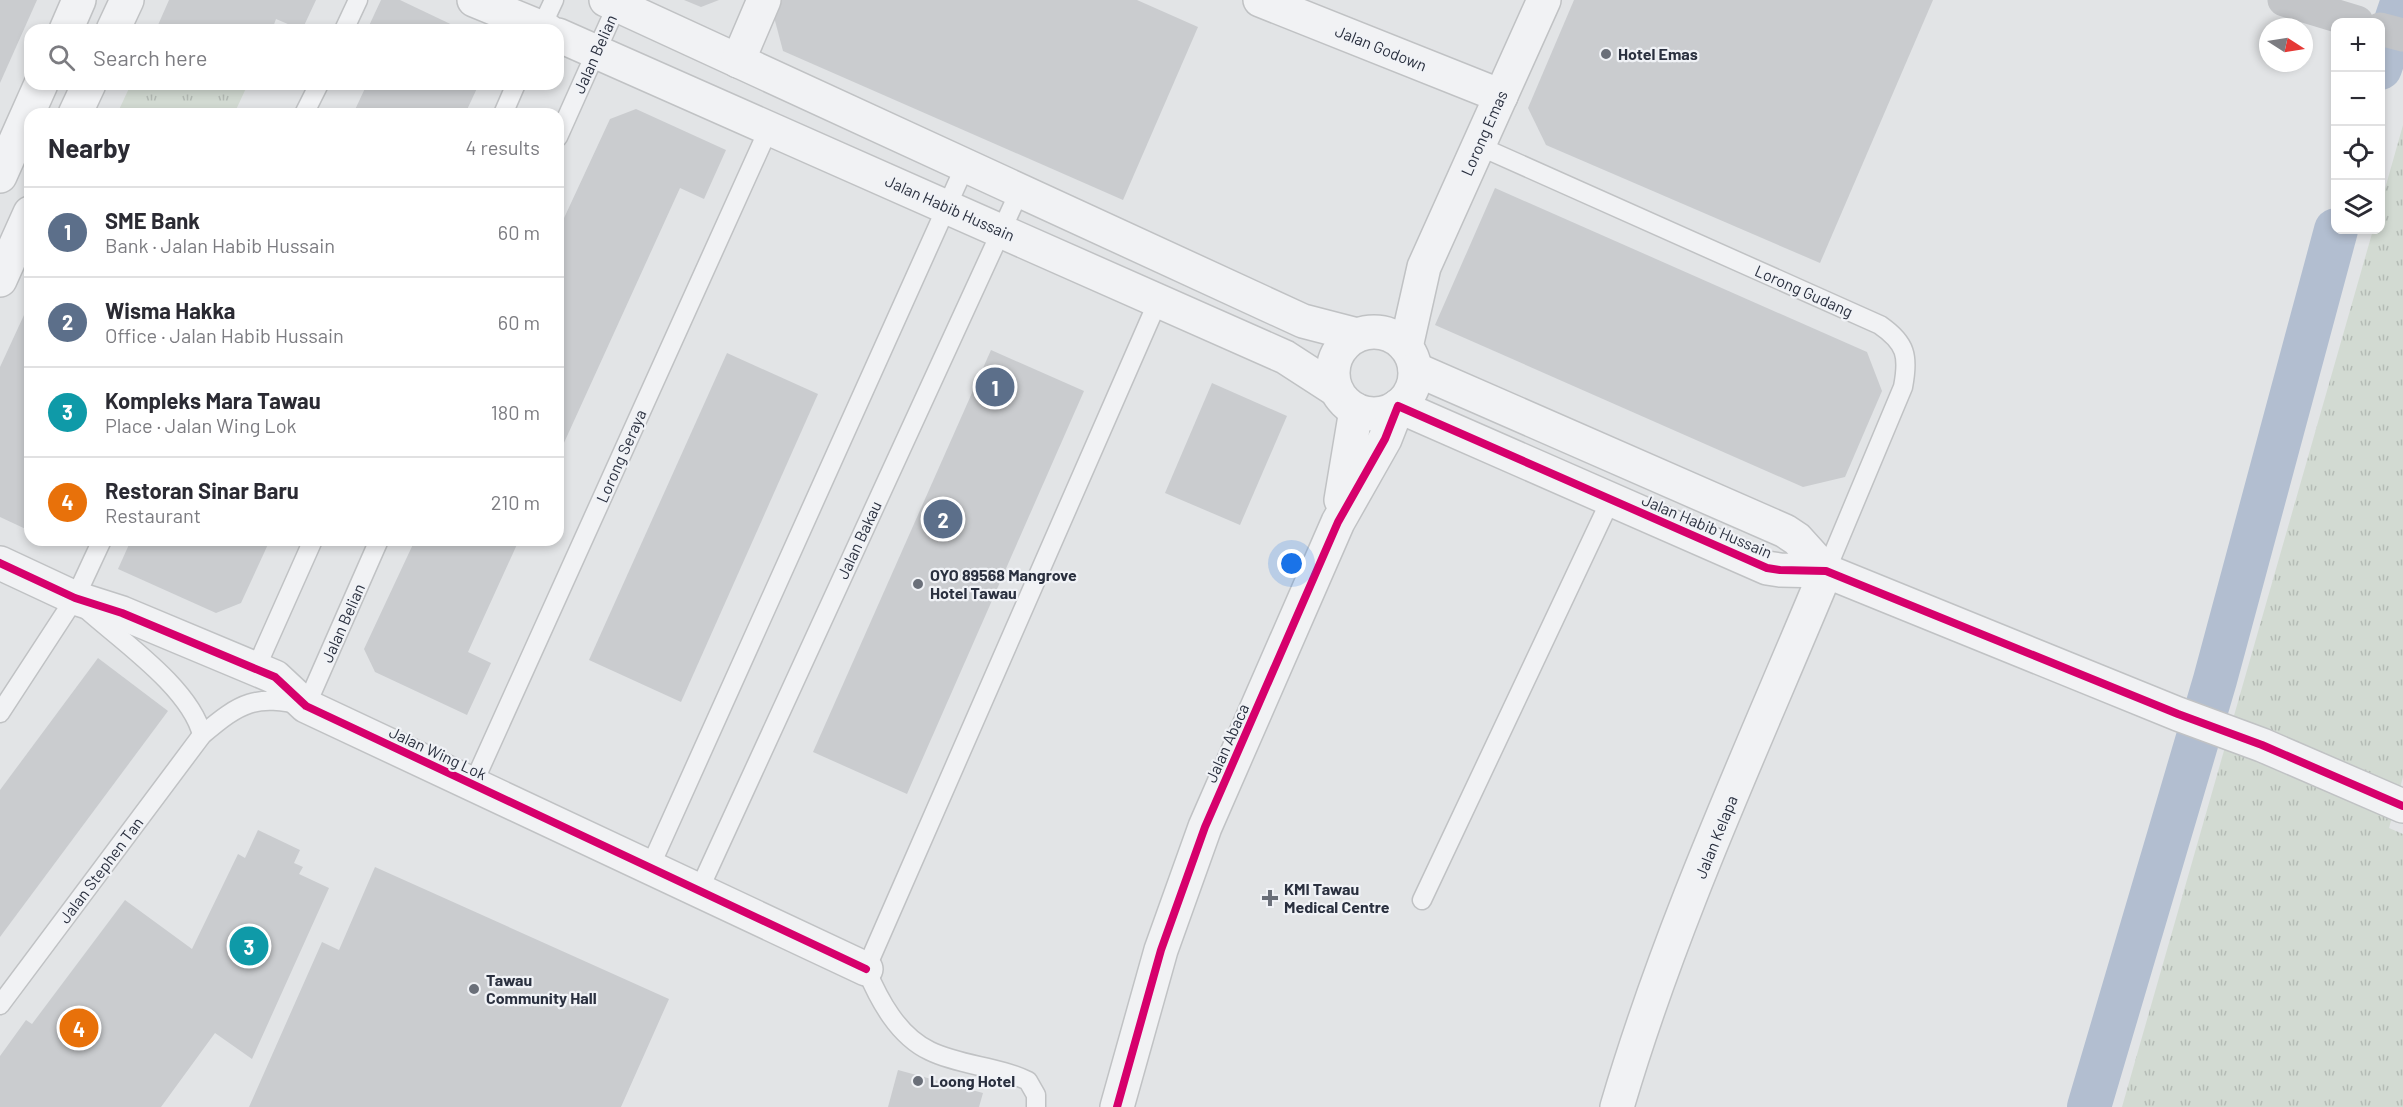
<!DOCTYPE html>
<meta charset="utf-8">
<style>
:root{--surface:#fff;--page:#f2f2f3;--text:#2b2b33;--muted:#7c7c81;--line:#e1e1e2;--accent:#b45309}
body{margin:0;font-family:Barlow,sans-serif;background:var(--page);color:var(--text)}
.controls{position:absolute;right:18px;top:18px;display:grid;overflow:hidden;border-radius:12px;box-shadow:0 3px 9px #0003}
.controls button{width:54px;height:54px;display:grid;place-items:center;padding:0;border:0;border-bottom:2px solid var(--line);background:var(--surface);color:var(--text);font:30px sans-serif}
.compass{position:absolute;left:2259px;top:18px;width:54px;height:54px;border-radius:50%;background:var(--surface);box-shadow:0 3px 9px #0003;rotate:102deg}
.you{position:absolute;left:1292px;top:564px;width:21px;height:21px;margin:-15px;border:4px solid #fff;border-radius:50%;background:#1a73e8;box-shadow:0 0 0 9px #1a73e833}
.badge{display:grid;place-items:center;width:39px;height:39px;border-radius:50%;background:var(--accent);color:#fff;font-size:20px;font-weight:700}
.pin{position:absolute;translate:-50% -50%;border:3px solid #fff;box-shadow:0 2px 6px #0006}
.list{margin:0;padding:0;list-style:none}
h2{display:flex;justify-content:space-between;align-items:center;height:78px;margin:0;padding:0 24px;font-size:26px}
h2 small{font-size:20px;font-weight:400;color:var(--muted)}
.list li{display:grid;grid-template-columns:39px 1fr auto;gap:18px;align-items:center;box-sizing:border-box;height:90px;padding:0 24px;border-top:2px solid var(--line)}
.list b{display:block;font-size:22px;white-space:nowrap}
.list p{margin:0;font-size:20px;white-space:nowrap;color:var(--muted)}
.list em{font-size:20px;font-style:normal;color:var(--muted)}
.icon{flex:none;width:33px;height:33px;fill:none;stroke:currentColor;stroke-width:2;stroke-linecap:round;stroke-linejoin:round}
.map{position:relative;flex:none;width:2403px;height:1107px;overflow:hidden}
.search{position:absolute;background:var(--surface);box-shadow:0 3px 9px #0003;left:24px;top:24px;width:540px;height:66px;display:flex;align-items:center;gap:15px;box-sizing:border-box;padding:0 21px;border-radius:18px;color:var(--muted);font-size:22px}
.panel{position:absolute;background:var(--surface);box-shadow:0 3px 9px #0003;left:24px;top:108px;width:540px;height:438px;border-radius:18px}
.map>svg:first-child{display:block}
.grass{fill:url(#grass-tufts)}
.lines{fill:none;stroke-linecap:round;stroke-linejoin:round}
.canal{stroke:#b2bed0;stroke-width:44}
.building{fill:#cacccf}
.service-casing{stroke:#c0c2c4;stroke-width:21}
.minor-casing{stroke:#c0c2c4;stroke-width:36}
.service{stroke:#f1f2f4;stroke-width:18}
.minor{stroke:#f1f2f4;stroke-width:33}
.secondary{stroke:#c3c5c8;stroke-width:33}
.cycleway-casing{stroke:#f0f2f6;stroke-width:11}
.cycleway{stroke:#d6006c;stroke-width:8}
.poi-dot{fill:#6a6f79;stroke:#f0f2f6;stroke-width:2}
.labels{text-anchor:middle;stroke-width:4.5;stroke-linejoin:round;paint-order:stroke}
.street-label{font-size:16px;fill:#2a303f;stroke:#f0f2f6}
.poi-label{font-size:16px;font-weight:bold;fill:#2a303f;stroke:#f0f2f6;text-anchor:start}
</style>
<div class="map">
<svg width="2403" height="1107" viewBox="0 0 2403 1107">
<defs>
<pattern id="grass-tufts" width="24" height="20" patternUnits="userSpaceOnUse" patternTransform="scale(1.5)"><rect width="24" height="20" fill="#d2dad2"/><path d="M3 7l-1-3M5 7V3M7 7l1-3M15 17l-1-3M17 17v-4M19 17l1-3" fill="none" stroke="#b4bbb5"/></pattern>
</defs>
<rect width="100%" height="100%" fill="#e2e4e6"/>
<g class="grass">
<polygon points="131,84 248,84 234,114 117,114"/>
<polygon points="2403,125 2403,777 2389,828 2403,834 2403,1107 2122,1107 2373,230 2380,230 2381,203"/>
</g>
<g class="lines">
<g class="canal">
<polyline points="2380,68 2403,0"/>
<polyline points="2089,1107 2215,680 2336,230"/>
</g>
</g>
<g class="building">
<polygon points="0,0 37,0 0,83"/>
<polygon points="169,0 316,0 302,30 276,19 272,30 169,30 158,25"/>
<polygon points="381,0 400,0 463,30 367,30"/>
<polygon points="684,0 719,0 701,7"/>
<polygon points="782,0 1137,0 1198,27 1123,200 783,51 774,17"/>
<polygon points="1574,0 1933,0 1820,263 1546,145 1528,108"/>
<polygon points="367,84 479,84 465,114 353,114"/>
<polygon points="636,109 726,150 704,199 680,188 558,456 558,231 610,119"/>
<polygon points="1495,188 1867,352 1882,391 1845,477 1803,487 1435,325"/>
<polygon points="30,302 30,531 0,517 0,367"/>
<polygon points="991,350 1084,391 907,794 813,752"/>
<polygon points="727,353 818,394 681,702 589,660"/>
<polygon points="1212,383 1287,416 1240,525 1165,493"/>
<polygon points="131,540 270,540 241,603 216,613 118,569"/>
<polygon points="415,540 519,540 468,652 491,663 467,715 375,672 364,649"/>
<polygon points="98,658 168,711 0,937 0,790"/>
<polygon points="258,830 300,850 294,863 303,867 299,874 329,888 252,1059 215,1033 161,1107 0,1107 0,1056 26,1020 32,1024 125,900 192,949 238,854 245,858"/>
<polygon points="375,867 669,999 621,1107 249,1107 322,942 339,950"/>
<polygon points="898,1070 983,1093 979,1107 888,1107"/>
</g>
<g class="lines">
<g class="service-casing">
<g id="service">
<polyline points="344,30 358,0"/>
<polyline points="540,30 554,0"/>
<polyline points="304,114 319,84"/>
<polyline points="503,114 516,84"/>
<polyline points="558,137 617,5"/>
<path d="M1479,146L1880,325C1906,343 1909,356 1903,387L1826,571"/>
<path d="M87,610C123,642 191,689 202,735"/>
<polyline points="256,668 313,540"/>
<polyline points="0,713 75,598 102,540"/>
<polyline points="473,784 769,128"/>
<polyline points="650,867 965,166"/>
<polyline points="699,890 1020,190"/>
<polyline points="1422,900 1611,499"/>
<path d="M0,1005L202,735C241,702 255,694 306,706L379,540"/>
<path d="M1036,1107V1095L1028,1081C998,1066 961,1066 930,1051C898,1036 879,1000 866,969L1158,301"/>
</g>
</g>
<g class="minor-casing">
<g id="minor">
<polyline points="474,0 547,30"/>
<polyline points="606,0 1303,321 1357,335"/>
<polyline points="1260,0 1501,96"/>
<polyline points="66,30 79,0"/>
<polyline points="113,30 127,0"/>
<polyline points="558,35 1285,357 1336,390"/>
<polyline points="738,61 764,0"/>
<polyline points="75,114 89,84"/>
<polyline points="0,176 41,84"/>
<polyline points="0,280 30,213"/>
<circle cx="1374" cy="373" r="41"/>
<polyline points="1406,347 1424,267 1544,0"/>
<polyline points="1415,369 1785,531 1797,539 1826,571"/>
<polyline points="1341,500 1356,410"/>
<polyline points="0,563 75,598 122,613 275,677 306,706 866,969"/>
<polyline points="1117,1107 1161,950 1205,827 1338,522 1385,439 1398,406 1767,568 1780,570 1826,571 2178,714 2262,745 2403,806"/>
<path d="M1617,1107C1671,923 1753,747 1826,571"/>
</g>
</g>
<use href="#service" class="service"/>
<use href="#minor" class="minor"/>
<g class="secondary">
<polyline points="2284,0 2357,22"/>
<polyline points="2380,29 2403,35"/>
</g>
<g class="cycleway-casing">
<g id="cycleway">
<polyline points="0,563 75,598 122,613 275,677 306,706 866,969"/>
<polyline points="1117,1107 1161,950 1205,827 1338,522 1385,439 1398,406 1767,568 1780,570 1826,571 2178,714 2262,745 2403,806"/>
</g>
</g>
<use href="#cycleway" class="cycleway"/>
</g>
<g class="poi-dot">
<circle cx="1606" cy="54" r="6"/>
<circle cx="918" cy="584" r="6"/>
<path d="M1267 889h6v6h6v6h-6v6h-6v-6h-6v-6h6z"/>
<circle cx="474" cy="989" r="6"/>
<circle cx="918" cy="1081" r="6"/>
</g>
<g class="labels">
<g class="street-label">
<text transform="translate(1381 48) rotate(22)" y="6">Jalan Godown</text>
<text transform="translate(595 54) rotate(-66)" y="6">Jalan Belian</text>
<text transform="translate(1484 133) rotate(-66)" y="6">Lorong Emas</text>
<text transform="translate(950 208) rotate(24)" y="6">Jalan Habib Hussain</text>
<text transform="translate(1804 291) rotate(24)" y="6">Lorong Gudang</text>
<text transform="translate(621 456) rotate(-66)" y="6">Lorong Seraya</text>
<text transform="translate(1707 526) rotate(23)" y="6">Jalan Habib Hussain</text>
<text transform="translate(859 540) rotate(-65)" y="6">Jalan Bakau</text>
<text transform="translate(343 623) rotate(-66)" y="6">Jalan Belian</text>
<text transform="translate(1227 743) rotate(-66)" y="6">Jalan Abaca</text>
<text transform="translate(438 753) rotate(25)" y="6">Jalan Wing Lok</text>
<text transform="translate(1716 837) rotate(-68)" y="6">Jalan Kelapa</text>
<text transform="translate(101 870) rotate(-53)" y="6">Jalan Stephen Tan</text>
</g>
<g class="poi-label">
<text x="1618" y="60">Hotel Emas</text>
<text x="930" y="581">OYO 89568 Mangrove<tspan x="930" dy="18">Hotel Tawau</tspan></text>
<text x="1284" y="895">KMI Tawau<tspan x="1284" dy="18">Medical Centre</tspan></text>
<text x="486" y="986">Tawau<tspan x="486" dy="18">Community Hall</tspan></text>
<text x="930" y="1087">Loong Hotel</text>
</g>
</g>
</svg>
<div class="controls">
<button>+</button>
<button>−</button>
<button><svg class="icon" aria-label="locate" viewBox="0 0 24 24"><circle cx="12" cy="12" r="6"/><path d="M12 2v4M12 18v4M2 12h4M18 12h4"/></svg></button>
<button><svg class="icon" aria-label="layers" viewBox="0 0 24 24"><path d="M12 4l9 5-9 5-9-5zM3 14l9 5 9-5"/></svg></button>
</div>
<svg class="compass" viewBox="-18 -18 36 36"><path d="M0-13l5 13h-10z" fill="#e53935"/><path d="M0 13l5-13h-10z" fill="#7c7c81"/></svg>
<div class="you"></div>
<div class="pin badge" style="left:995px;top:387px;background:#5c6f8a">1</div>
<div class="pin badge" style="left:943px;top:519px;background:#5c6f8a">2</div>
<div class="pin badge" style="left:249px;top:946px;background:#0f9aa8">3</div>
<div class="pin badge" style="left:79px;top:1028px;background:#e8710a">4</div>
<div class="search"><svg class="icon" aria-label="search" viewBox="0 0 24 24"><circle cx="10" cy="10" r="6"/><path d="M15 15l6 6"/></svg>Search here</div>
<section class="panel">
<h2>Nearby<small>4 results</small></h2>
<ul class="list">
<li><span class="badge" style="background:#5c6f8a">1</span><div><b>SME Bank</b><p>Bank · Jalan Habib Hussain</p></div><em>60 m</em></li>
<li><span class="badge" style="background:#5c6f8a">2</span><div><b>Wisma Hakka</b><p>Office · Jalan Habib Hussain</p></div><em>60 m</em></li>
<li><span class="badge" style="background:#0f9aa8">3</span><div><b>Kompleks Mara Tawau</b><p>Place · Jalan Wing Lok</p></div><em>180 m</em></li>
<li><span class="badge" style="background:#e8710a">4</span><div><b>Restoran Sinar Baru</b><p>Restaurant</p></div><em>210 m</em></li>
</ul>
</section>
</div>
